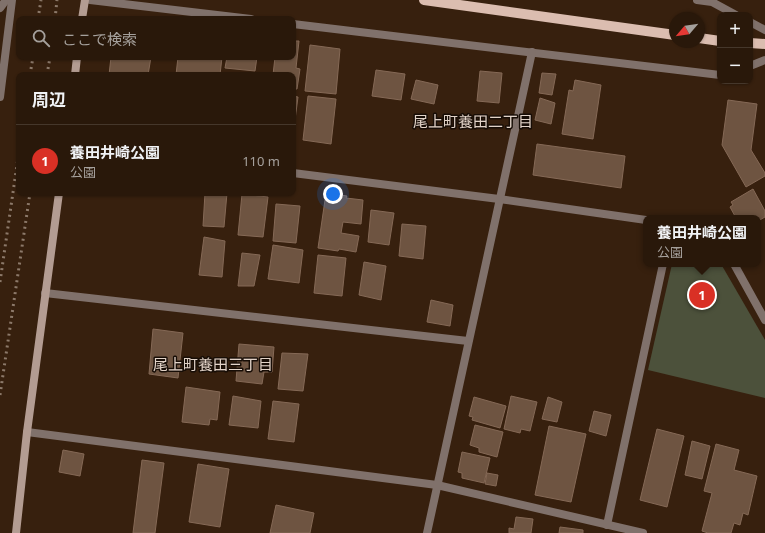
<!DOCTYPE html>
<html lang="ja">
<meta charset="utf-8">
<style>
:root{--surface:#29180a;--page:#352518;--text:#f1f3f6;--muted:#a5a09c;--line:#45372b;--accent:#d93025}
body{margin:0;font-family:"Noto Sans","Noto Sans JP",sans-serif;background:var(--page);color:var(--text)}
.controls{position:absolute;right:12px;top:12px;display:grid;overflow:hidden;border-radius:8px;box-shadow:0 1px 3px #0004}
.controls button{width:36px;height:36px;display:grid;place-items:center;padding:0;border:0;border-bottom:1px solid var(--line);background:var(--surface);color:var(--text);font:20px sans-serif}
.compass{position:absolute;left:669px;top:12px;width:36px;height:36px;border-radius:50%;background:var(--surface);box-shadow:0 1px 3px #0004;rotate:241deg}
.you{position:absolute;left:333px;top:194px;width:14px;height:14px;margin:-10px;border:3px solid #fff;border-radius:50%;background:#1a73e8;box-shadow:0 0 0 6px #1a73e833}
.badge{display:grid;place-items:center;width:26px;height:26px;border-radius:50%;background:var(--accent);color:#fff;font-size:13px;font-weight:700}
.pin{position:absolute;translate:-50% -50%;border:2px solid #fff;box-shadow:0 1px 4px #0006}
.popup{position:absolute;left:643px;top:215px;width:118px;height:52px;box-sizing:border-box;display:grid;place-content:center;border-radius:8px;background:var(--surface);filter:drop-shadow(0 1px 3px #0005);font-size:13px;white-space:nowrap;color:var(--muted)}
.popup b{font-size:15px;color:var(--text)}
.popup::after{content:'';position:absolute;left:50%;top:100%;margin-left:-8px;border:8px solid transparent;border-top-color:var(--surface)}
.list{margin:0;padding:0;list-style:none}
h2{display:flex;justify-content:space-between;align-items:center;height:52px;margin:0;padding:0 16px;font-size:17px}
h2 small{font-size:13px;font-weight:400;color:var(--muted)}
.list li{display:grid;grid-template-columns:26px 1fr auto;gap:12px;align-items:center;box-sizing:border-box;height:72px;padding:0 16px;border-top:1px solid var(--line)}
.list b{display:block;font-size:15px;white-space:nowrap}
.list p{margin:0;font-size:13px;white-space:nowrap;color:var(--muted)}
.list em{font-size:13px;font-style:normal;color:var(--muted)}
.icon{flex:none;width:22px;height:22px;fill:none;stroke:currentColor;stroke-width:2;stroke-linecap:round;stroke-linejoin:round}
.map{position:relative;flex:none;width:765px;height:533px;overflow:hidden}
.search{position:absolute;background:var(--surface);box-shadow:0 1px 3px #0004;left:16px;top:16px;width:280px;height:44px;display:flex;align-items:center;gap:10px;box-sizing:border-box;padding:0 14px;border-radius:8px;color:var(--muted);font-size:15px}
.panel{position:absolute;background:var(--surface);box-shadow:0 1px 3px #0004;left:16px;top:72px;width:280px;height:124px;border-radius:8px}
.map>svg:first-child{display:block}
.green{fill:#4c513b}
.building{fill:#6e5441;stroke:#856956}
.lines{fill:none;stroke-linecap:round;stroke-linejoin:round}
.street{stroke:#80716b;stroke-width:8}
.secondary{stroke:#b39c92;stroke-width:8}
.primary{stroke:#dbbdb0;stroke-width:10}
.rail{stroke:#8c796a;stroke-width:3;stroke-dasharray:2 4;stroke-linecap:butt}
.labels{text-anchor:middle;stroke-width:3;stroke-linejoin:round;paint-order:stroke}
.neighbourhood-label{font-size:15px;fill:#e2d3c8;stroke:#170d06}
</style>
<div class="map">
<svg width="765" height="533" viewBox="0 0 765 533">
<rect width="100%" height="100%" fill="#37200e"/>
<polygon class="green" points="672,264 721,264 765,340 765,398 648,370"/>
<g class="building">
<polygon points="293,41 299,41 296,68 300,69 297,89 293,89 293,75 273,75 275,57 293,57"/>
<polygon points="310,45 340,49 336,94 305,91"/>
<polygon points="111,57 151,57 148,75 109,75"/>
<polygon points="178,57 222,57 220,75 176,75"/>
<polygon points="227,57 257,57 255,71 225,68"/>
<polygon points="376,70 405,74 401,100 372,96"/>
<polygon points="480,71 502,73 499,103 477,101"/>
<polygon points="542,73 556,74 552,95 539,93"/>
<polygon points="416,80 438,85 434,104 411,99"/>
<polygon points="575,80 601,85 593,139 562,134 569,90 573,91"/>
<polygon points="293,96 298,97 293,135"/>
<polygon points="308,96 336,99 331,144 303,140"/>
<polygon points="540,98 555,103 551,124 535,120"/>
<polygon points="728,100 757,104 751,150 765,173 765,176 746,187 722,145"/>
<polygon points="537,144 625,156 621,188 533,175"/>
<polygon points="753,189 765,211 765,217 758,221 758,218 736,218 730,207 733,205 731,202"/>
<polygon points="205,193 227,193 224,227 203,226"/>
<polygon points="326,193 347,196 346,198 363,200 361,224 343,222 341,233 359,236 356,252 339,249 338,251 318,248"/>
<polygon points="242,194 268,197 263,237 238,235"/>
<polygon points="276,204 300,206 296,243 273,241"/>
<polygon points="371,210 394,213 389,245 368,242"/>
<polygon points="402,224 426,226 423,259 399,256"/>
<polygon points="204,237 225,241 222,277 199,275"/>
<polygon points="273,245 303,250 299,283 268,279"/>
<polygon points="242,253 260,255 254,286 238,286"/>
<polygon points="318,255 346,258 342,296 314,293"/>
<polygon points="364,262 386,266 381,300 359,295"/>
<polygon points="431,300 453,305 450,326 427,322"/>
<polygon points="153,329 183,333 178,378 149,374"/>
<polygon points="239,344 274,347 272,372 264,372 262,384 236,381"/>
<polygon points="282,353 308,354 303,391 278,389"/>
<polygon points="186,387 220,392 217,420 210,419 209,425 182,422"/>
<polygon points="233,396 261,401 258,428 229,425"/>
<polygon points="511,396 537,402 530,431 521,429 520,433 504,429"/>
<polygon points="474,397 506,406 500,428 472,420 473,417 469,416"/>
<polygon points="548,397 562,402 557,422 542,419"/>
<polygon points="273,401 299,404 294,442 268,439"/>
<polygon points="594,411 611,415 606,436 589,431"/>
<polygon points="475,425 503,432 497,457 479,452 479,448 470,445"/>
<polygon points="549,426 586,434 571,502 535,495"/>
<polygon points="657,429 684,436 667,507 640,500"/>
<polygon points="692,441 710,446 702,479 685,475"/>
<polygon points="716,444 739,450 734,470 757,476 748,515 743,513 740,525 734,523 731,533 708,533 702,531 712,493 704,491"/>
<polygon points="63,450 84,454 80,476 59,472"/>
<polygon points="462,452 490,458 484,483 462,478 462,473 458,472"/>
<polygon points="142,460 164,463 155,533 133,533"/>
<polygon points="198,464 229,469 220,527 189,522"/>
<polygon points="487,473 498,475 496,486 485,484"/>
<polygon points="276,505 314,513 310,533 270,533"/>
<polygon points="516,517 533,519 531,533 509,533 509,528 514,529"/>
<polygon points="560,527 583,530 583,533 559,533"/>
</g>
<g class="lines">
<g class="street">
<polyline points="90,0 251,19"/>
<polyline points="697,0 712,2 736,15"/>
<polyline points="0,8 6,0"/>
<polyline points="750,22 765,30"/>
<polyline points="293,24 720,75"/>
<polyline points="750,66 765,60"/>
<polyline points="0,97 12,0"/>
<polyline points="293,173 499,199 646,220"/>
<polyline points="734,264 765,320"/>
<polyline points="45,293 468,341"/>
<polyline points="27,432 437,485 643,533"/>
<polyline points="607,525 663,264"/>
<polyline points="427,533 532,52"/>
</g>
<g class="secondary">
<polyline points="82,19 85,0"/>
<polyline points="75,75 77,57"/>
<polyline points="16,533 27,432 59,193"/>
</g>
<g class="primary">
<polyline points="424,0 675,35"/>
<polyline points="699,38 720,41"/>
<polyline points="750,43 765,44"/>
</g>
<g class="rail">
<polyline points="38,19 41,0"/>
<polyline points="55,19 57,0"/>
<polyline points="30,75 33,57"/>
<polyline points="47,75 50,57"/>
<polyline points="0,282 19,151"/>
<polyline points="0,395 30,193"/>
</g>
</g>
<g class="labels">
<g class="neighbourhood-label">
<text x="473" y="127">尾上町養田二丁目</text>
<text x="213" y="370">尾上町養田三丁目</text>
</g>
</g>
</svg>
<div class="controls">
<button>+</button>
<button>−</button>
</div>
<svg class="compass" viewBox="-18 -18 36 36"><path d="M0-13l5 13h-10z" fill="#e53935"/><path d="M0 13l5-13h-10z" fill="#a5a09c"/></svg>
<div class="you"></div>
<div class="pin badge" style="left:702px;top:295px">1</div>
<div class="popup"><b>養田井崎公園</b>公園</div>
<div class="search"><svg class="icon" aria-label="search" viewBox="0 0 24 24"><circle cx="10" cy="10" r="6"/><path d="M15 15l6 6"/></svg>ここで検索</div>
<section class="panel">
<h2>周辺<small></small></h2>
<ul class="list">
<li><span class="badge">1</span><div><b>養田井崎公園</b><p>公園</p></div><em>110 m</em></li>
</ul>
</section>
</div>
